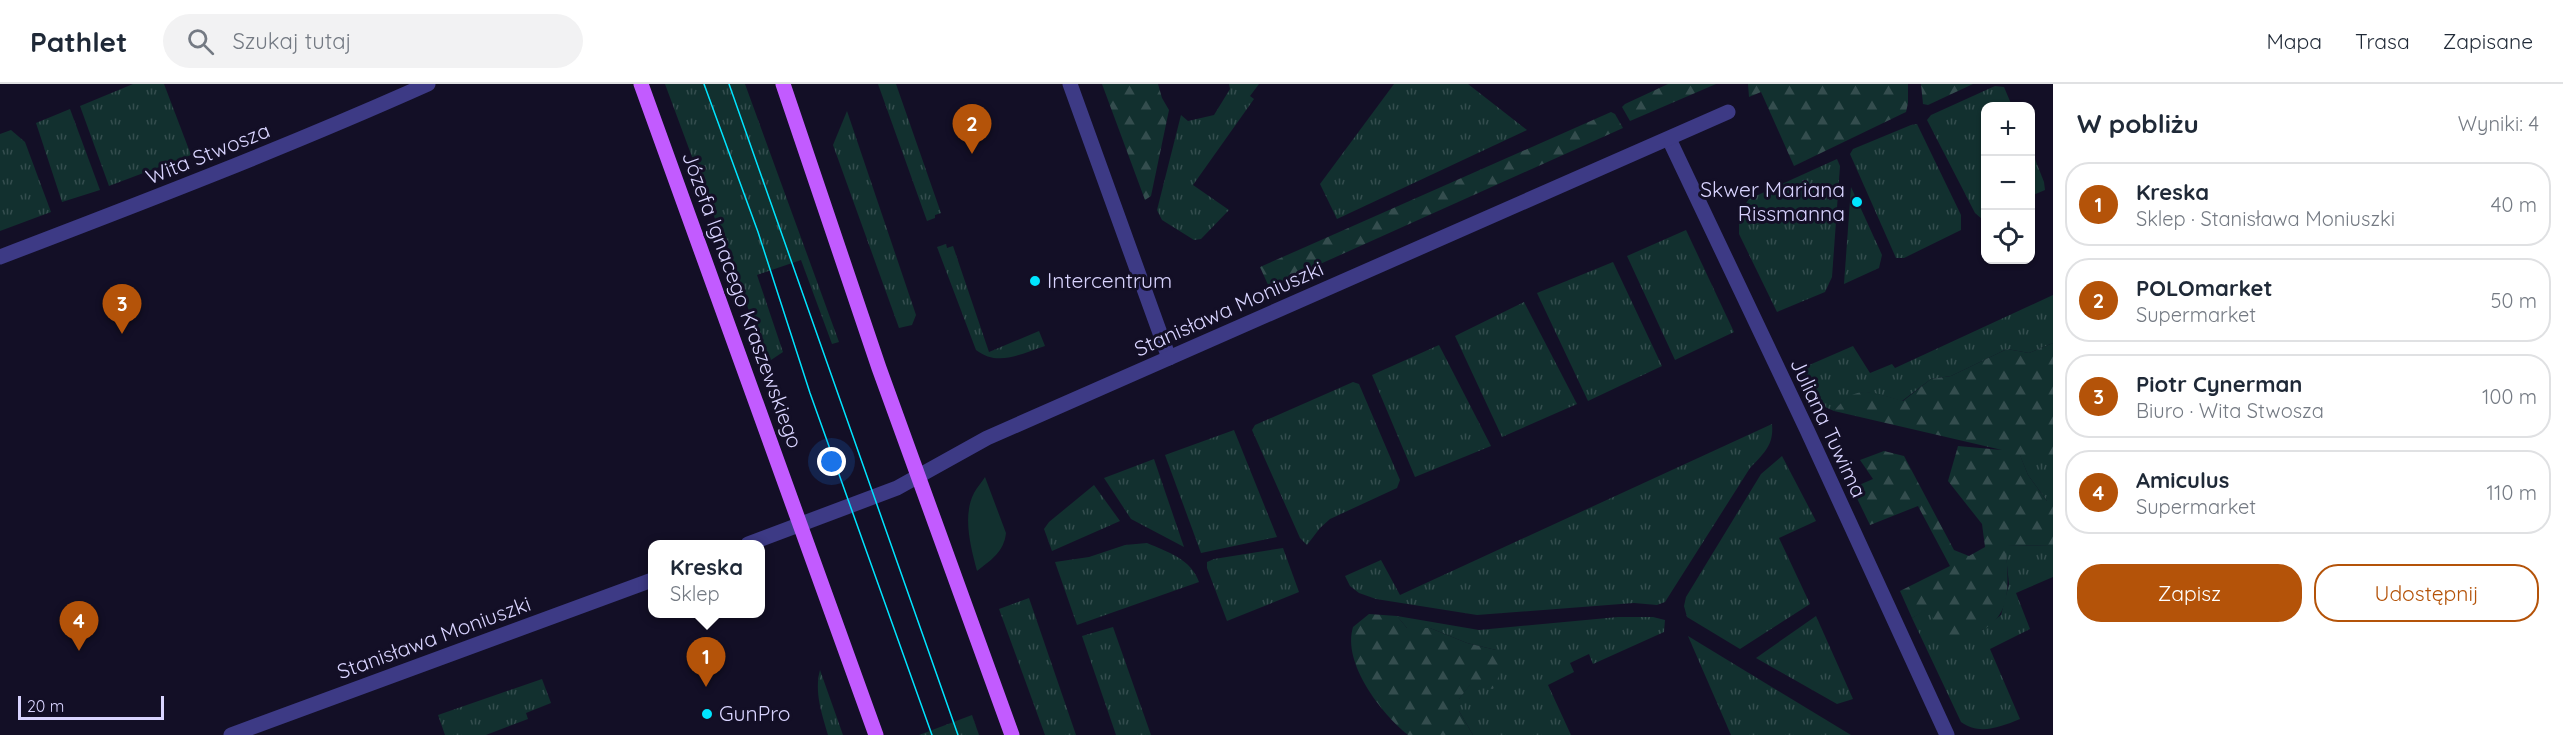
<!DOCTYPE html>
<html lang="pl">
<meta charset="utf-8">
<style>
:root{--surface:#fff;--page:#f2f2f3;--text:#1f2937;--muted:#747a83;--line:#e0e1e3;--accent:#b45309}
body{margin:0;font-family:Quicksand,sans-serif;background:var(--page);color:var(--text)}
.controls{position:absolute;right:18px;top:18px;display:grid;overflow:hidden;border-radius:12px;box-shadow:0 2px 4px #0004}
.controls button{width:54px;height:54px;display:grid;place-items:center;padding:0;border:0;border-bottom:2px solid var(--line);background:var(--surface);color:var(--text);font:30px sans-serif}
.scale{position:absolute;left:18px;bottom:15px;width:146px;box-sizing:border-box;padding-left:6px;border:3px solid #d9d4ff;border-top:0;font-size:16px;line-height:21px;white-space:nowrap;color:#d9d4ff;-webkit-text-stroke:4px #130f26;paint-order:stroke}
.you{position:absolute;left:832px;top:378px;width:21px;height:21px;margin:-15px;border:4px solid #fff;border-radius:50%;background:#1a73e8;box-shadow:0 0 0 9px #1a73e833}
.badge{display:grid;place-items:center;width:39px;height:39px;border-radius:50%;background:var(--accent);color:#fff;font-size:20px;font-weight:700}
.pin{position:absolute;translate:-50% -50px;filter:drop-shadow(0 2px 3px #0008)}
.pin::after{content:'';position:absolute;top:32px;width:21px;height:18px;background:inherit;clip-path:polygon(0 0,100% 0,50% 100%)}
.popup{position:absolute;left:648px;top:456px;width:117px;height:78px;box-sizing:border-box;display:grid;place-content:center;border-radius:12px;background:var(--surface);filter:drop-shadow(0 2px 4px #0005);font-size:20px;white-space:nowrap;color:var(--muted)}
.popup b{font-size:22px;color:var(--text)}
.popup::after{content:'';position:absolute;left:50%;top:100%;margin-left:-12px;border:12px solid transparent;border-top-color:var(--surface)}
.list{margin:0;padding:0;list-style:none}
h2{display:flex;justify-content:space-between;align-items:center;height:78px;margin:0;padding:0 24px;font-size:26px}
h2 small{font-size:20px;font-weight:400;color:var(--muted)}
.list li{display:grid;grid-template-columns:39px 1fr auto;gap:18px;align-items:center;box-sizing:border-box;height:84px;margin:0 12px 12px;padding:0 12px;border:2px solid var(--line);border-radius:24px}
.list b{display:block;font-size:22px;white-space:nowrap}
.list p{margin:0;font-size:20px;white-space:nowrap;color:var(--muted)}
.list em{font-size:20px;font-style:normal;color:var(--muted)}
.actions{display:flex;gap:12px;padding:18px 24px}
.actions a{flex:1;padding:14px 0;border:2px solid var(--accent);border-radius:24px;text-align:center;font-size:21px;color:var(--accent)}
.actions .main{background:var(--accent);color:#fff}
.icon{flex:none;width:33px;height:33px;fill:none;stroke:currentColor;stroke-width:2;stroke-linecap:round;stroke-linejoin:round}
.map{position:relative;flex:none;width:2053px;height:651px;overflow:hidden}
header{display:flex;align-items:center;gap:36px;box-sizing:border-box;height:84px;padding:0 30px;background:var(--surface);border-bottom:2px solid var(--line)}
header strong{font-size:28px}
nav{display:flex;gap:33px;margin-inline-start:auto;font-size:21px}
.search{width:420px;height:54px;background:var(--page);display:flex;align-items:center;gap:15px;box-sizing:border-box;padding:0 21px;border-radius:33px;color:var(--muted);font-size:22px}
main{display:flex}
aside{flex:1;background:var(--surface)}
.map>svg:first-child{display:block}
.grass{fill:url(#grass-tufts)}
.forest{fill:url(#forest-firs)}
.garden{fill:#12302f}
.lines{fill:none;stroke-linecap:round;stroke-linejoin:round}
.street{stroke:#3d3a85;stroke-width:15}
.primary{stroke:#c25bff;stroke-width:15}
.tram{stroke:#00e5ff;stroke-width:1.5}
.poi-dot{fill:#00e5ff;stroke:#130f26;stroke-width:2}
.labels{text-anchor:middle;stroke-width:6;stroke-linejoin:round;paint-order:stroke}
.street-label{font-size:21px;fill:#d9d4ff;stroke:#130f26}
.poi-label{font-size:21px;fill:#d9d4ff;stroke:#130f26;text-anchor:start}
</style>
<header>
<strong>Pathlet</strong>
<div class="search"><svg class="icon" aria-label="search" viewBox="0 0 24 24"><circle cx="10" cy="10" r="6"/><path d="M15 15l6 6"/></svg>Szukaj tutaj</div>
<nav><a>Mapa</a><a>Trasa</a><a>Zapisane</a></nav>
</header>
<main>
<div class="map">
<svg width="2053" height="651" viewBox="0 0 2053 651">
<defs>
<pattern id="grass-tufts" width="24" height="20" patternUnits="userSpaceOnUse" patternTransform="scale(1.5)"><rect width="24" height="20" fill="#12302f"/><path d="M3 7l-1-3M5 7V3M7 7l1-3M15 17l-1-3M17 17v-4M19 17l1-3" fill="none" stroke="#344d4e"/></pattern>
<pattern id="forest-firs" width="22" height="20" patternUnits="userSpaceOnUse" patternTransform="scale(1.5)"><rect width="22" height="20" fill="#12302f"/><path d="M5 1l3.5 6h-7zM16 11l3.5 6h-7z" fill="#344d4e"/></pattern>
</defs>
<rect width="100%" height="100%" fill="#130f26"/>
<g class="grass">
<polygon points="133,0 164,0 191,71 109,102 80,22"/>
<polygon points="665,0 745,0 839,258 832,260 801,176 757,191 783,268 768,278"/>
<polygon points="878,0 896,0 941,129 935,131 935,134 927,137"/>
<polygon points="1229,0 1259,0 1250,12 1254,15 1193,101 1229,126 1201,155 1194,156 1162,136 1157,126 1181,31 1188,37 1214,31 1230,5"/>
<polygon points="1394,0 1468,0 1527,46 1337,135 1320,100"/>
<polygon points="1995,2 2004,3 2012,22 1986,22 1986,133 1982,135 1975,129 1927,36 1931,31"/>
<polygon points="70,25 100,106 62,118 36,39"/>
<polygon points="847,27 916,231 912,241 899,244 833,61"/>
<polygon points="1917,40 1961,131 1961,146 1904,174 1896,174 1850,70 1853,65 1911,41"/>
<polygon points="11,46 25,58 51,128 0,147 0,50"/>
<polygon points="2031,65 2044,98 2045,106 2031,112"/>
<polygon points="1837,75 1840,82 1832,193 1825,208 1777,228 1739,150 1739,129 1749,115"/>
<polygon points="1851,103 1882,171 1879,184 1844,200"/>
<polygon points="1686,146 1734,248 1675,276 1627,172"/>
<path d="M946,160L947,164L953,162L989,268L1039,247L1045,262C1020,270 998,283 976,266L937,163Z"/>
<polygon points="1613,178 1662,282 1588,317 1537,209"/>
<path d="M2053,211V259L2029,269L2007,265L1951,292L1931,295L1902,317C1872,309 1857,299 1834,327L1816,319L1800,285L1853,262L1870,289L1892,280L1895,284Z"/>
<polygon points="1524,218 1577,320 1502,353 1455,252"/>
<polygon points="1439,261 1491,362 1415,393 1372,291"/>
<polygon points="1353,298 1359,300 1400,396 1397,404 1330,435 1320,444 1307,461 1300,454 1252,346 1255,341"/>
<path d="M1772,340C1774,361 1764,369 1750,384L1665,518L1657,521L1634,519L1477,531L1376,515L1359,509L1350,502L1345,492L1381,476L1400,511Z"/>
<polygon points="1234,346 1277,453 1201,469 1165,371"/>
<polygon points="2019,369 2053,374 2053,417 2047,417 2028,391"/>
<polygon points="1782,372 1816,437 1779,454 1810,520 1740,565 1687,533 1684,522 1686,513 1761,390"/>
<polygon points="1154,375 1184,463 1131,435 1104,394"/>
<polygon points="1094,401 1120,437 1052,467 1044,445 1049,438"/>
<path d="M1147,459C1168,468 1191,475 1199,498L1077,541L1055,478L1089,473L1125,461Z"/>
<path d="M2053,461V493L2016,509L2030,545L1990,565L2020,635C1998,644 1979,651 1961,638L1912,534L1928,524L1982,546L2001,531L2009,500L2005,462Z"/>
<polygon points="1283,464 1299,508 1227,537 1207,484 1207,478 1214,475"/>
<polygon points="1029,514 1076,651 1045,651 999,525"/>
<polygon points="1397,532 1479,546 1618,533 1653,533 1665,536 1664,548 1593,580 1589,570 1570,579 1574,588 1548,601 1571,651 1473,651 1459,627 1459,615 1496,566 1467,559 1430,544 1407,544"/>
<polygon points="1816,532 1853,615 1837,620 1756,574"/>
<polygon points="1113,543 1151,651 1116,651 1082,552"/>
<polygon points="1688,552 1851,651 1731,651"/>
<path d="M820,586L843,651H828C822,630 814,608 820,586Z"/>
<polygon points="542,595 551,619 526,629 528,635 486,651 445,651 438,631"/>
<polygon points="972,631 979,651 919,651"/>
</g>
<g class="forest">
<polygon points="1102,0 1158,0 1162,14 1169,26 1151,112 1145,116"/>
<polygon points="1668,0 1716,0 1630,37 1622,23 1625,20"/>
<polygon points="1748,0 1908,0 1908,19 1906,28 1794,82 1761,8 1749,13"/>
<polygon points="1921,0 1973,0 1928,21 1923,20"/>
<polygon points="1611,28 1615,30 1623,44 1269,203 1260,183"/>
<path d="M2053,259V378L2020,371L2028,391L2047,417H2053V461L2006,462C2007,492 2015,530 1982,546C1971,551 1957,553 1946,556L1928,525L1912,534L1900,507L1950,482L1918,422L1870,441L1852,404L1873,395L1860,376L1884,367L1904,372L1954,466L1969,472L1985,463L1982,440L1948,397L1958,362L2002,366L1834,327C1857,298 1872,309 1903,317L1931,295L1951,292L2007,265L2029,269Z"/>
<path d="M1369,530L1397,532L1407,544H1430L1467,559L1496,566L1502,585L1493,605L1470,601L1459,615V627L1473,651H1408C1381,629 1342,579 1353,543Z"/>
</g>
<path class="garden" d="M985,393L1006,449C1004,468 991,476 977,487C971,464 962,432 974,409C977,403 982,398 985,393Z"/>
<g class="lines">
<g class="street">
<polyline points="1070,0 1169,274"/>
<polyline points="1669,55 1807,346 1947,651"/>
<path d="M0,173C144,118 287,63 428,0"/>
<polyline points="748,460 897,404 987,354 1728,28"/>
<polyline points="231,651 652,496"/>
</g>
<g class="primary">
<polyline points="641,0 876,651"/>
<polyline points="783,0 879,284 1012,651"/>
</g>
<g class="tram">
<polyline points="704,0 758,148 810,309 932,651"/>
<polyline points="729,0 958,651"/>
</g>
</g>
<g class="poi-dot">
<circle cx="1857" cy="118" r="6"/>
<circle cx="1035" cy="197" r="6"/>
<circle cx="707" cy="630" r="6"/>
</g>
<g class="labels">
<g class="street-label">
<text transform="translate(208 70) rotate(-22)" y="7">Wita Stwosza</text>
<text transform="translate(742 216) rotate(70)" y="7">Józefa Ignacego Kraszewskiego</text>
<text transform="translate(1229 225) rotate(-24)" y="7">Stanisława Moniuszki</text>
<text transform="translate(1828 344) rotate(65)" y="7">Juliana Tuwima</text>
<text transform="translate(434 554) rotate(-20)" y="7">Stanisława Moniuszki</text>
</g>
<g class="poi-label">
<text x="1845" y="113" text-anchor="end">Skwer Mariana<tspan x="1845" dy="24">Rissmanna</tspan></text>
<text x="1047" y="204">Intercentrum</text>
<text x="719" y="637">GunPro</text>
</g>
</g>
</svg>
<div class="controls">
<button>+</button>
<button>−</button>
<button><svg class="icon" aria-label="locate" viewBox="0 0 24 24"><circle cx="12" cy="12" r="6"/><path d="M12 2v4M12 18v4M2 12h4M18 12h4"/></svg></button>
</div>
<div class="scale">20 m</div>
<div class="you"></div>
<div class="pin badge" style="left:706px;top:603px">1</div>
<div class="popup"><b>Kreska</b>Sklep</div>
<div class="pin badge" style="left:972px;top:70px">2</div>
<div class="pin badge" style="left:122px;top:250px">3</div>
<div class="pin badge" style="left:79px;top:567px">4</div>
</div>
<aside>
<h2>W pobliżu<small>Wyniki: 4</small></h2>
<ul class="list">
<li><span class="badge">1</span><div><b>Kreska</b><p>Sklep · Stanisława Moniuszki</p></div><em>40 m</em></li>
<li><span class="badge">2</span><div><b>POLOmarket</b><p>Supermarket</p></div><em>50 m</em></li>
<li><span class="badge">3</span><div><b>Piotr Cynerman</b><p>Biuro · Wita Stwosza</p></div><em>100 m</em></li>
<li><span class="badge">4</span><div><b>Amiculus</b><p>Supermarket</p></div><em>110 m</em></li>
</ul>
<div class="actions"><a class="main">Zapisz</a><a>Udostępnij</a></div>
</aside>
</main>
